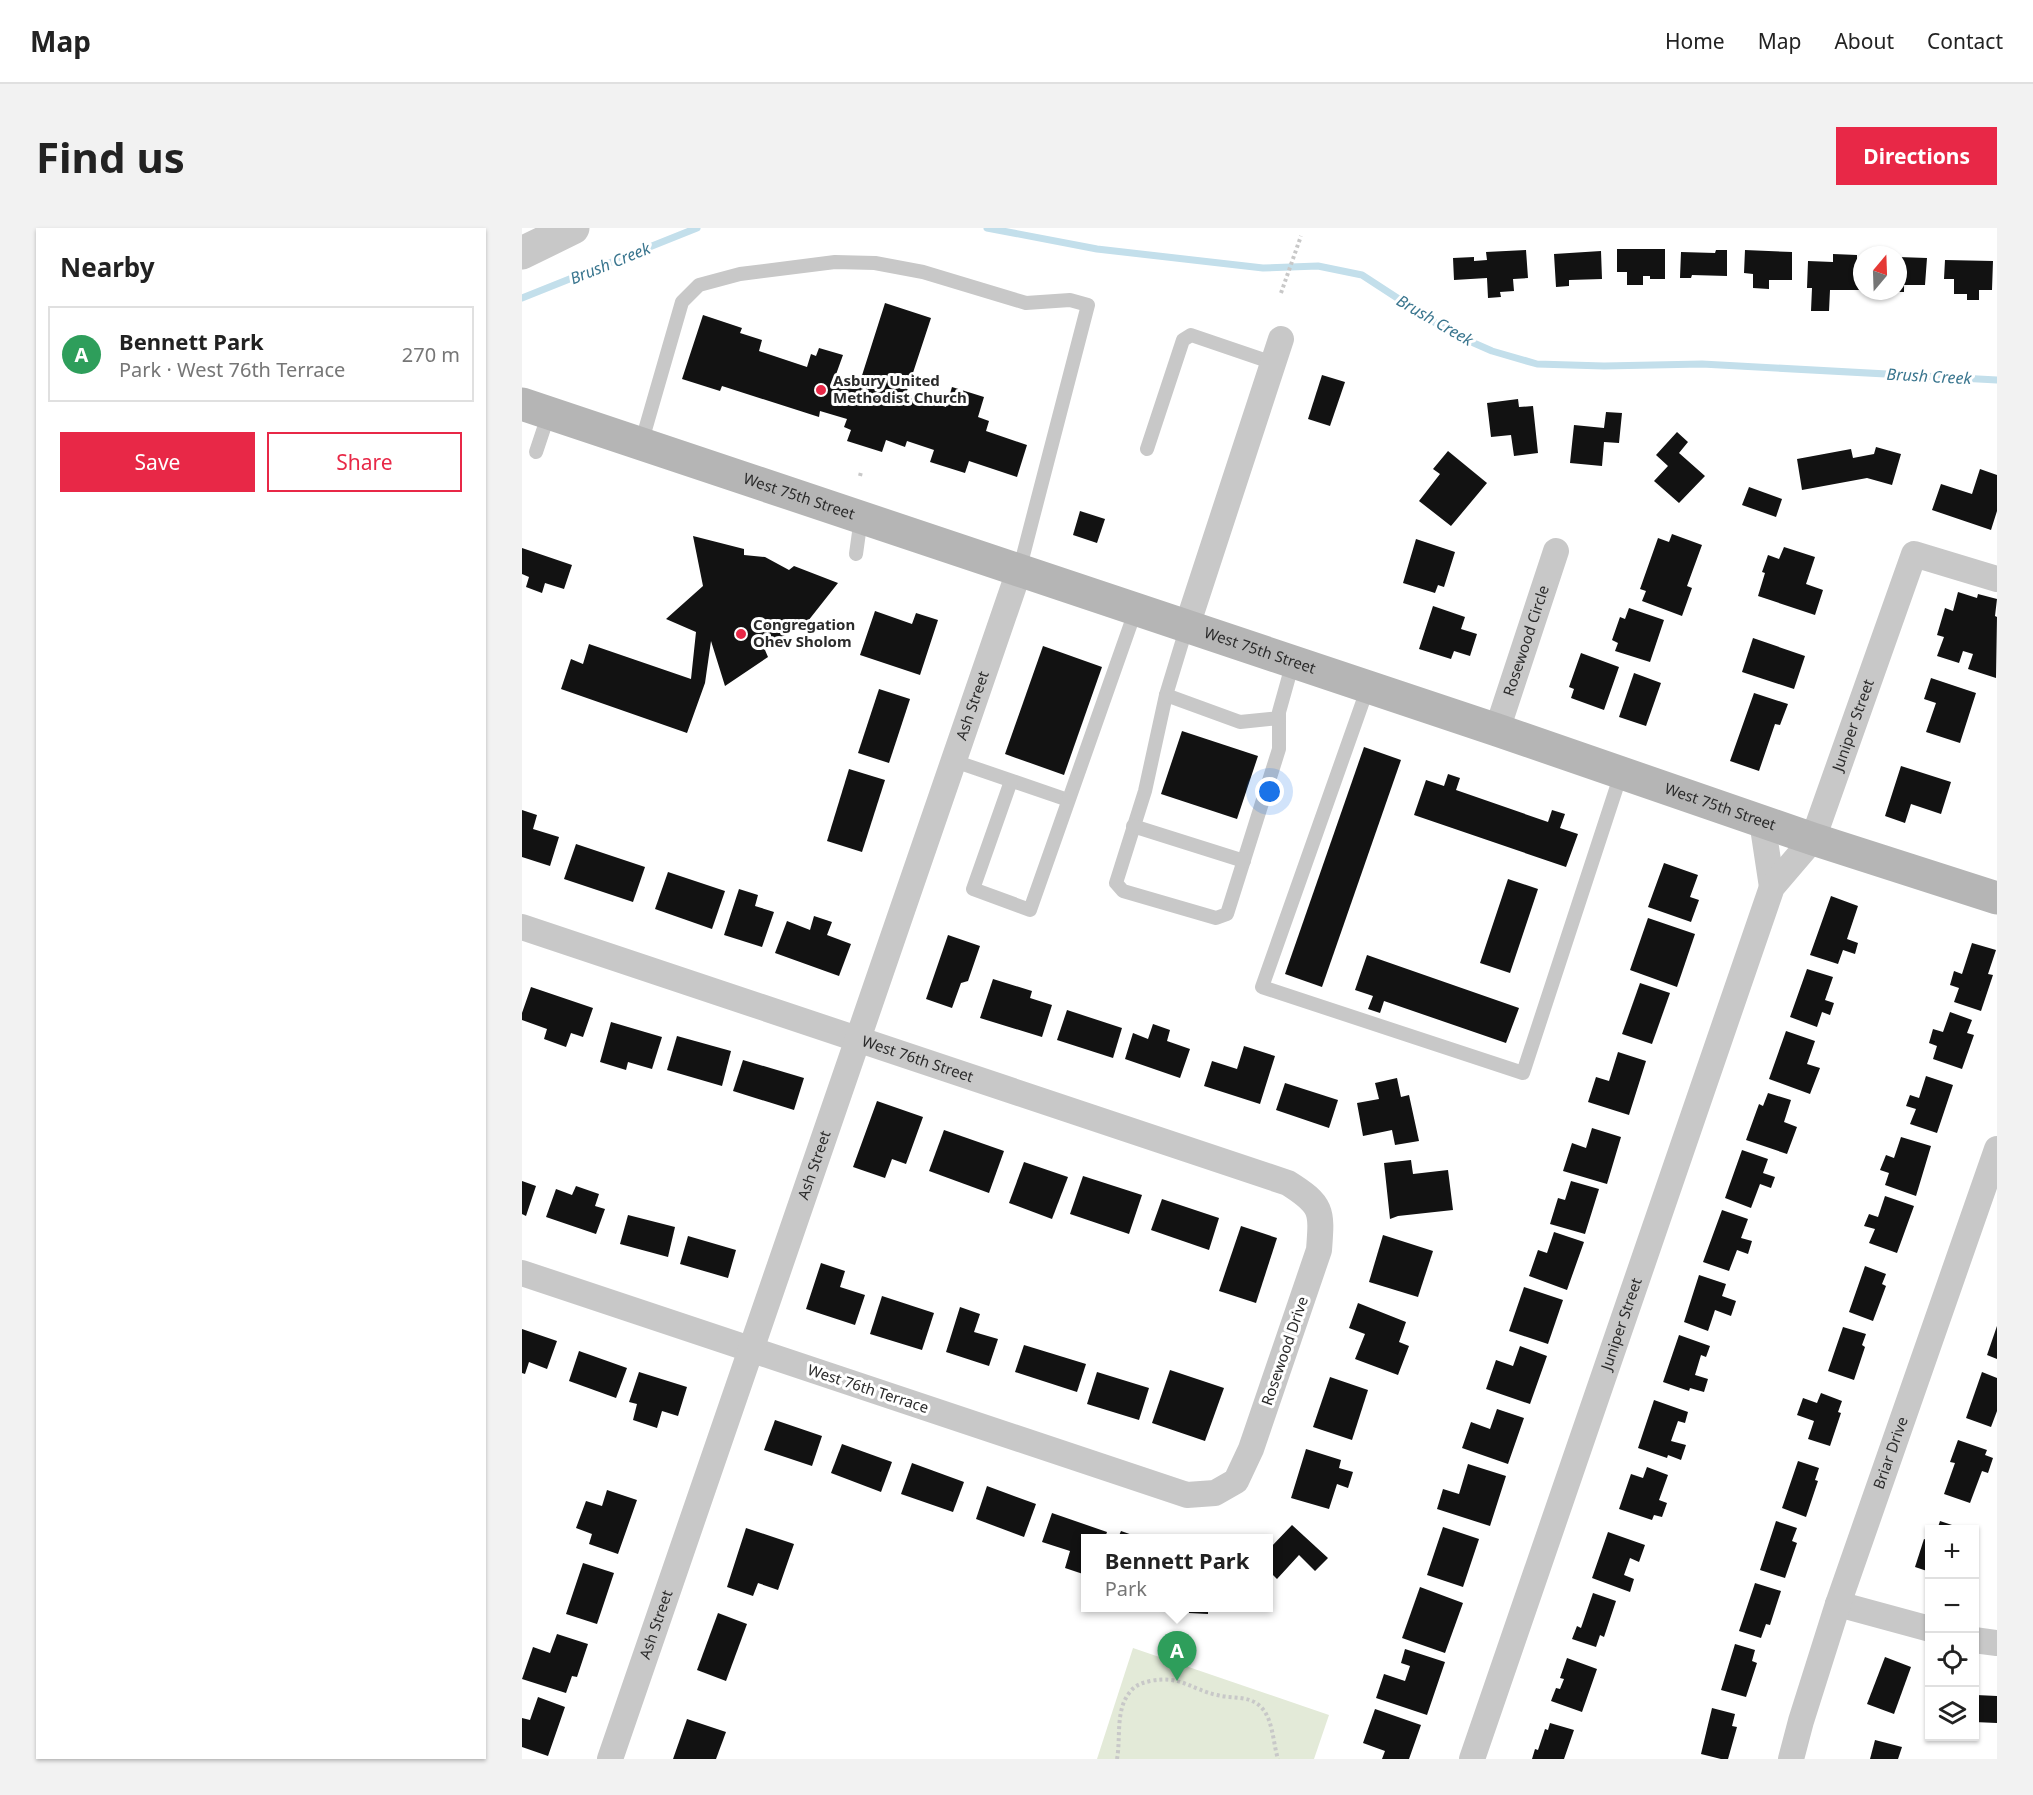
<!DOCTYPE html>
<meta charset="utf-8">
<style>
:root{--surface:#fff;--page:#f2f2f2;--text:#222;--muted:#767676;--line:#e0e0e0;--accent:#e82847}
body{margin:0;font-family:"Noto Sans",sans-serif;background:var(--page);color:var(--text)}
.controls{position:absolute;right:18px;bottom:18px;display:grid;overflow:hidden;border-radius:0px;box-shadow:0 2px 4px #0004}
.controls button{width:54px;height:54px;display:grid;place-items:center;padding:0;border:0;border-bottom:2px solid var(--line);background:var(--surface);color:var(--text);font:30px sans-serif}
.compass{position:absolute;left:1331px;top:18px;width:54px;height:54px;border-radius:50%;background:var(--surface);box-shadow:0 2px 4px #0004;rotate:19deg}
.you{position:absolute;left:748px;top:564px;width:21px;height:21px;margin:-15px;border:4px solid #fff;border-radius:50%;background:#1a73e8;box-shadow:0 0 0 9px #1a73e833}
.badge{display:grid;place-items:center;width:39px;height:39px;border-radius:50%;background:var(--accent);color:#fff;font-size:20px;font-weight:700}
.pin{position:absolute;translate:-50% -50px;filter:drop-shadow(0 2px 3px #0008)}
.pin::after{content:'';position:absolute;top:32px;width:21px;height:18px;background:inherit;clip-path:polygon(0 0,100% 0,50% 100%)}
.popup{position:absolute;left:559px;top:1306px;width:192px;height:78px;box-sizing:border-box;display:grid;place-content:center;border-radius:0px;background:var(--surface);filter:drop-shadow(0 2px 4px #0005);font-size:20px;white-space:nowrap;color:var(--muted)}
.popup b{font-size:22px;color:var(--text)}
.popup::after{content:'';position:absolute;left:50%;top:100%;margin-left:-12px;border:12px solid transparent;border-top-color:var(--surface)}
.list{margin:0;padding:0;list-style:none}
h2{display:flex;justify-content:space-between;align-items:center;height:78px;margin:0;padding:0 24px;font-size:26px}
h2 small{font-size:20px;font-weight:400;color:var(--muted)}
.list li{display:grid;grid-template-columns:39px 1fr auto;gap:18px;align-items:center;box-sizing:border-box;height:96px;margin:0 12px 12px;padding:0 12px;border:2px solid var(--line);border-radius:0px}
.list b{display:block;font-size:22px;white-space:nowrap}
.list p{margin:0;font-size:20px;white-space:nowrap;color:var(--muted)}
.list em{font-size:20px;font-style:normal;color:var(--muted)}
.actions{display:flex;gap:12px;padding:18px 24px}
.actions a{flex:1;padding:14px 0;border:2px solid var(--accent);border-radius:0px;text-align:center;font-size:21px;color:var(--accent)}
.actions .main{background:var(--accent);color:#fff}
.icon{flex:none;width:33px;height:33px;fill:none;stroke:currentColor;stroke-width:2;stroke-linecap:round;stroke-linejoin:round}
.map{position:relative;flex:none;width:1475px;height:1531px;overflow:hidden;border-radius:0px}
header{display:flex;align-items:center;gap:36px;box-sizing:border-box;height:84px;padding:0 30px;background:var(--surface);border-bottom:2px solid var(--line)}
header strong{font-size:28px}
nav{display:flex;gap:33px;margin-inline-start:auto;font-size:21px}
.intro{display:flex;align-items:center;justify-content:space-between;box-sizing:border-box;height:144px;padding:0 36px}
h1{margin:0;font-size:42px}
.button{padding:15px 27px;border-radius:0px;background:var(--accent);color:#fff;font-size:21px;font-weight:700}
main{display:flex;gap:36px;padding:0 36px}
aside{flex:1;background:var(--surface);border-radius:0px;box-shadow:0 2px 4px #0004}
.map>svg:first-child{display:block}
.green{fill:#e3ead8}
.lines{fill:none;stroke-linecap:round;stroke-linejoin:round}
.stream{stroke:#c3dfeb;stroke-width:7}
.building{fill:#121212}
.path{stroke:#c8c8c8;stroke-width:4;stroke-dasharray:3 3;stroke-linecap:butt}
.service{stroke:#c8c8c8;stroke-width:14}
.minor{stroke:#c8c8c8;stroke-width:26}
.tertiary{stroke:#c8c8c8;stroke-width:33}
.secondary{stroke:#b5b5b5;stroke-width:33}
.poi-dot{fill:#e82847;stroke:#fff;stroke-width:2}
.labels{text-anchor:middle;stroke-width:6;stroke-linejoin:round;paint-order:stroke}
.poi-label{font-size:15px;font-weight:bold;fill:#2b2b2b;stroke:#fff;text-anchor:start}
.street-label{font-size:15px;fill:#2b2b2b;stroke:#fff}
.water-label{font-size:16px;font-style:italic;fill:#39758e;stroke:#fff}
</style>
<header>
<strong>Map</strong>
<nav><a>Home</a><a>Map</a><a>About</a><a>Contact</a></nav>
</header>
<div class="intro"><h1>Find us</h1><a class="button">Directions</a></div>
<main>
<aside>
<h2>Nearby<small></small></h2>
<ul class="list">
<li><span class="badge" style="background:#2e9e5b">A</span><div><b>Bennett Park</b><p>Park · West 76th Terrace</p></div><em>270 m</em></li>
</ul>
<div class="actions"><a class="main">Save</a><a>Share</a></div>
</aside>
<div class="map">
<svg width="1475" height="1531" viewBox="0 0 1475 1531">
<rect width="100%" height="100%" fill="#fff"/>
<polygon class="green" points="611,1420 807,1487 792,1531 575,1531"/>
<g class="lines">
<g class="stream">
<polyline points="465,0 575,21 741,40 796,38 840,47 929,105 970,123 1015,136 1082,138 1180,136 1475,152"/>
<polyline points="0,70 175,0"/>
</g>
</g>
<g class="building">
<polygon points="1095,21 1143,21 1143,51 1128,51 1128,48 1121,48 1121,57 1105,57 1105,44 1095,44"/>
<polygon points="1004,22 1006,50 991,51 992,63 978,64 979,69 966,70 965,50 932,52 931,30 952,29 952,33 965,32 964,24"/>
<polygon points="1194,22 1205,22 1205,48 1170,47 1169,50 1158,50 1159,24 1193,25"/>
<polygon points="1223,22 1270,24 1270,52 1247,52 1247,61 1231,60 1231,46 1222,45"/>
<polygon points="1079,23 1080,51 1047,52 1047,58 1034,59 1032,26"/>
<polygon points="1311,26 1335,27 1335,35 1339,35 1338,62 1308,62 1307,83 1289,83 1290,60 1285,60 1286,33 1311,34"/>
<polygon points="1376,29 1405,30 1403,57 1382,57 1382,64 1376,64"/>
<polygon points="1423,32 1471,33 1470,62 1457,62 1457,72 1445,72 1445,66 1432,66 1432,51 1422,51"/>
<polygon points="363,75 409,90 384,166 424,179 430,159 462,169 456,189 467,193 464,203 505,217 495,249 447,233 443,245 408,234 412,222 385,213 383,219 364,212 360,224 325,213 329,202 322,199 325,191 298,183 297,189 200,158 198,163 160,151 181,87 220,100 218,105 240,112 237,123 285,139 289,126 294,128 297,120 321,127 312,152 336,160"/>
<polygon points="800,147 823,154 808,198 786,191"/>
<polygon points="996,171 997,179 1011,178 1016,225 992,228 989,207 969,209 965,175"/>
<polygon points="1084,184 1100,185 1097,215 1082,214 1080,238 1048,235 1052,197 1082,200"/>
<polygon points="1155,204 1166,214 1157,225 1183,248 1157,275 1132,253 1146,238 1134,227"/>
<polygon points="1354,219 1379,226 1370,257 1345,250 1280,262 1275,231 1329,221 1331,230 1352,226"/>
<polygon points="926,223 965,255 929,298 897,273 918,246 911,241"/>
<polygon points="1458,241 1475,247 1475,283 1469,302 1410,282 1419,256 1450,266"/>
<polygon points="1227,259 1260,271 1254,289 1220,277"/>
<polygon points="558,283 583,291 575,315 551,307"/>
<polygon points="1150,306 1180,317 1165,358 1170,360 1160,388 1120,373 1124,363 1118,361 1136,310 1147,314"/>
<polygon points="171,308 222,321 222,327 243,329 267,342 272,338 316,355 286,393 278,391 261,409 243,422 246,429 203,458 189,413 183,455 165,505 39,461 49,431 61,436 67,416 169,451 174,404 144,391 181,358"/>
<polygon points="894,311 933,324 922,359 916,357 913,365 881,355"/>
<polygon points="1262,319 1293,329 1284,356 1301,362 1293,387 1236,368 1243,345 1240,344 1246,327 1257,331"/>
<polygon points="0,320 50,337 42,361 23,355 20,365 4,359 7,349 0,346"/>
<polygon points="1436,364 1455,370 1456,366 1475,371 1473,388 1475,389 1474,450 1446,441 1451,426 1441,423 1437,435 1415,428 1422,409 1415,407 1423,380 1431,383"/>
<polygon points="911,378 943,389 939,401 955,406 948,428 932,423 929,431 897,421"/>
<polygon points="1107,380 1142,392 1128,434 1093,423 1096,415 1090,412 1098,389 1103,391"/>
<polygon points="353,383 390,396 394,385 416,392 398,447 338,427"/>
<polygon points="1231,410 1283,428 1272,461 1220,444"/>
<polygon points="521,418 580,439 542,547 483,526"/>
<polygon points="1059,425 1097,439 1082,482 1049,470 1052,461 1047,459"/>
<polygon points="1112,445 1139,455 1124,498 1097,489"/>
<polygon points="1409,450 1454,465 1438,515 1404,504 1414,475 1402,471"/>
<polygon points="357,461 388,471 367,535 336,525"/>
<polygon points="1232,465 1266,476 1258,497 1253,496 1237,543 1208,533"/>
<polygon points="660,503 736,528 715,591 639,566"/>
<polygon points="842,519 879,532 800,759 763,746"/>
<polygon points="1379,538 1429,554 1419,586 1389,576 1383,595 1363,588"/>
<polygon points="327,541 363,552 340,624 305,613"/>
<polygon points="926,546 938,550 934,562 1026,594 1030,582 1043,586 1038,600 1056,606 1044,639 892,587 904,552 922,558"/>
<polygon points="0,582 15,587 11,601 37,609 28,638 0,629"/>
<polygon points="54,616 123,639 111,674 42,651"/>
<polygon points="1142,635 1176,647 1168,669 1177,672 1169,694 1126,679"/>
<polygon points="146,644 203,663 190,701 133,681"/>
<polygon points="986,651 1016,661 988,745 958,735"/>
<polygon points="217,661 236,667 233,678 252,684 240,719 202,707"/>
<polygon points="1309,668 1336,678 1325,711 1336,715 1333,726 1321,722 1316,736 1288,727"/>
<polygon points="292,688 310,694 305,707 329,716 317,748 253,725 265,693 288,702"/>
<polygon points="1126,690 1173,706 1155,759 1108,742"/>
<polygon points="426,707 458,718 446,753 439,755 430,780 404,771"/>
<polygon points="1450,715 1474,722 1466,746 1471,747 1459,783 1432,774 1437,760 1428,757 1432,743 1440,746"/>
<polygon points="845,727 997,780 984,815 862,773 858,785 846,781 851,768 833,762"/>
<polygon points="1285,741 1311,749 1303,772 1312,775 1308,787 1300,784 1295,799 1268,789"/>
<polygon points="471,751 510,763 508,770 530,777 520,809 458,790"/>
<polygon points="1118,755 1148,765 1130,816 1100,806"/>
<polygon points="9,759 71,780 61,809 49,805 44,819 22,811 25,801 0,792 0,785"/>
<polygon points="545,782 600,800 591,830 535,812"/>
<polygon points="1428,784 1450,792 1445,805 1452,807 1440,841 1411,831 1415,818 1407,815 1411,801 1421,804"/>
<polygon points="89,794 140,809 130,841 106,834 104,842 78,834"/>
<polygon points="631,796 648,802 645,813 668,821 658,850 603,831 611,805 626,811"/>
<polygon points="1264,803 1293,813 1285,836 1298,840 1288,866 1247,851"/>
<polygon points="155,808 209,823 200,858 145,842"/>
<polygon points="722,818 753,828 738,876 682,858 690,833 715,841"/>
<polygon points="1096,824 1124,833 1107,887 1066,874 1074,849 1087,853"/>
<polygon points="221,832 282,850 272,882 211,863"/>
<polygon points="1404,848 1431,857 1415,905 1388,896 1394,881 1384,878 1388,867 1397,870"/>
<polygon points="875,850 879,869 887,867 897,913 873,917 870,902 841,908 835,875 857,871 853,855"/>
<polygon points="763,855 816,872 807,900 754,882"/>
<polygon points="1246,865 1269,872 1262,894 1275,899 1265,926 1224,912 1237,876 1241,878"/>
<polygon points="355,873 401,889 384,936 370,931 363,950 331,939"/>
<polygon points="1070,900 1099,909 1085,956 1041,943 1050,915 1064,920"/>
<polygon points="422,902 482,923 467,965 407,943"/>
<polygon points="1379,909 1409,918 1394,968 1363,957 1367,945 1358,942 1364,927 1372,930"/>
<polygon points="1220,922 1246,931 1241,945 1253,949 1249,960 1238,956 1229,980 1203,970"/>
<polygon points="889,932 891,946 926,942 931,982 876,988 868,991 862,935"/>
<polygon points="502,934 546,949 530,991 487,975"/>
<polygon points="561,948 620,967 607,1006 548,986"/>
<polygon points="0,953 14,958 4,988 0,986"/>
<polygon points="1049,953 1077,961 1063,1006 1028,996 1036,970 1043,972"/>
<polygon points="54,958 77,966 73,978 83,981 74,1006 24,989 34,961 50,967"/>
<polygon points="1363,968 1392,978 1375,1025 1347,1015 1353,1001 1342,998 1347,986 1356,989"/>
<polygon points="640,971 697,990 687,1022 629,1002"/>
<polygon points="1200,982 1226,991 1219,1010 1230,1013 1226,1026 1215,1022 1207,1043 1181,1034"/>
<polygon points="106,987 153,999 146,1029 98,1016"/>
<polygon points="719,998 755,1010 734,1075 697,1063"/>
<polygon points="1032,1004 1062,1014 1045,1062 1007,1048 1016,1022 1025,1025"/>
<polygon points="861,1007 911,1023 896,1069 847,1054"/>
<polygon points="166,1008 214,1022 206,1050 158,1036"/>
<polygon points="299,1035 323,1043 318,1059 343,1067 333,1097 284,1081"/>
<polygon points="1343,1038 1364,1046 1360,1056 1364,1058 1351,1093 1327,1084"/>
<polygon points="1177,1047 1204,1056 1200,1068 1214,1073 1209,1088 1193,1082 1186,1103 1162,1094"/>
<polygon points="1002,1059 1041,1072 1026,1116 987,1103"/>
<polygon points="360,1068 412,1085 400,1122 348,1106"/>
<polygon points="836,1075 884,1094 877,1114 887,1118 876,1147 833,1131 843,1106 827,1100"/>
<polygon points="438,1079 458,1086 452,1104 476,1111 467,1138 424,1124"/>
<polygon points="1475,1098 1475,1131 1465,1127"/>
<polygon points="1321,1099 1344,1106 1340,1117 1343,1119 1332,1152 1306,1143"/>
<polygon points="0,1101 35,1113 25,1141 7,1134 3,1146 0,1145"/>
<polygon points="1157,1107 1188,1118 1184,1129 1179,1127 1173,1147 1186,1151 1182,1164 1168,1160 1167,1163 1141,1154"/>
<polygon points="502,1117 564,1136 555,1164 493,1144"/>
<polygon points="998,1118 1025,1128 1008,1176 964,1161 974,1132 991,1138"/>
<polygon points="57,1123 105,1140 94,1170 47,1153"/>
<polygon points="648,1142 702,1160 683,1213 630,1195"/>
<polygon points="117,1144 165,1159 156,1188 140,1183 135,1200 111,1192 115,1176 107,1174"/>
<polygon points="575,1144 627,1160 617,1192 565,1176"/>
<polygon points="1460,1144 1475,1150 1475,1183 1469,1199 1444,1190"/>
<polygon points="808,1149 846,1162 830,1212 791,1199"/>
<polygon points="1299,1165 1320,1173 1316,1184 1319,1185 1308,1218 1286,1211 1292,1193 1275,1187 1281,1170 1295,1175"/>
<polygon points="1132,1172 1166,1184 1163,1195 1156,1193 1149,1213 1164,1217 1159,1232 1146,1227 1145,1230 1116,1220"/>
<polygon points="975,1181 1002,1190 986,1236 940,1220 949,1194 968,1201"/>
<polygon points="253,1192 300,1208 290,1238 242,1222"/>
<polygon points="1436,1212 1465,1222 1463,1227 1471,1230 1466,1245 1460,1243 1448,1275 1422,1266 1433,1235 1428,1234"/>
<polygon points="320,1216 370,1234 359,1264 309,1245"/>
<polygon points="784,1221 819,1232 817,1240 831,1244 826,1260 815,1256 807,1281 769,1270"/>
<polygon points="1276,1233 1297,1240 1293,1252 1296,1253 1284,1289 1260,1280"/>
<polygon points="390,1235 442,1254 431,1284 379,1266"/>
<polygon points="946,1236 984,1248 968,1298 915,1281 921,1261 937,1266"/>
<polygon points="1125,1239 1146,1247 1137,1272 1145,1275 1140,1289 1132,1287 1130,1292 1097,1281 1109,1246 1121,1250"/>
<polygon points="465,1258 514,1276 502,1309 454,1291"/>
<polygon points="85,1262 115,1272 96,1326 67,1316 70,1306 54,1300 64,1273 80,1278"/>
<polygon points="530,1285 585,1304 583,1310 564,1310 564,1340 561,1346 543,1340 548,1323 520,1314"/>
<polygon points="1254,1293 1275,1300 1270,1313 1275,1315 1263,1350 1238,1342"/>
<polygon points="1418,1293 1442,1301 1442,1302 1415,1302"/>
<polygon points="770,1297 806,1330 793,1343 777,1327 755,1351 746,1342 746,1322"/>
<polygon points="921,1299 957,1311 941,1359 905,1347"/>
<polygon points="224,1300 272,1316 256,1362 236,1355 231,1368 205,1359"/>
<polygon points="599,1303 619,1310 596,1310"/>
<polygon points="1086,1304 1123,1317 1117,1334 1108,1330 1102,1347 1112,1351 1108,1364 1070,1350"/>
<polygon points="1402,1311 1408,1313 1408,1344 1393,1339"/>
<polygon points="61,1335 92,1345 75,1396 44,1386"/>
<polygon points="1233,1355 1259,1363 1248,1397 1244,1396 1239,1410 1217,1403"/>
<polygon points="898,1359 941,1375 923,1425 880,1410"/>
<polygon points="1071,1365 1094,1373 1082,1409 1078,1407 1074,1419 1050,1411 1055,1398 1059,1400"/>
<polygon points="667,1380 686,1380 686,1386 667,1385"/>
<polygon points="196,1385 225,1396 204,1453 175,1442"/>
<polygon points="35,1406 66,1416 55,1449 50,1448 44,1465 0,1451 11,1419 28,1425"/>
<polygon points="1213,1416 1233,1422 1230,1433 1235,1435 1224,1469 1199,1462"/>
<polygon points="883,1421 923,1434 905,1487 854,1470 862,1446 883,1453 888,1438 879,1435"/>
<polygon points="1363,1429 1389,1439 1372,1486 1345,1476"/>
<polygon points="1045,1430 1075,1441 1060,1484 1029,1473 1034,1460 1038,1461 1042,1451 1038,1450"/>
<polygon points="1454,1467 1475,1468 1475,1495 1452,1494"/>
<polygon points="16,1469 43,1479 26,1528 0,1519 0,1490 8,1492"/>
<polygon points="1190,1480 1213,1486 1210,1498 1215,1499 1206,1531 1199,1531 1179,1526"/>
<polygon points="853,1481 899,1497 887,1531 860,1531 863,1523 841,1515"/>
<polygon points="165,1491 204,1504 194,1531 151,1531"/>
<polygon points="1028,1495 1052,1502 1042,1531 1010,1531 1013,1521 1016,1522 1023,1501 1026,1502"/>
<polygon points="1353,1512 1380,1519 1376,1531 1348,1531"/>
</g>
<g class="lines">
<g class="path">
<polyline points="759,65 779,8"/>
<polyline points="338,248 339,244"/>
<path d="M595,1531C599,1509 593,1482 608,1464C613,1457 620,1455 628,1453C659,1447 668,1461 695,1467C710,1471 727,1467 739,1479C751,1491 751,1515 756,1531"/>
</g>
<g class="service">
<polyline points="119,216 160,74 177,57 218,46 313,34 353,35 401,44 504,75 548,72 566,77 497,343"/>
<polyline points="625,221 661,112 669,107 751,135"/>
<polyline points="14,224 27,185"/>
<polyline points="334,326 339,290"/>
<polyline points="665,398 644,467 623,563 594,655 601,663 694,690 705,686 757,521 757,484 771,434"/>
<polyline points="846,459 740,759 1001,845 1099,546"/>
<polyline points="644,467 718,494 757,490"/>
<polyline points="432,533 546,572"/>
<polyline points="489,553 451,661 508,682 614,381"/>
<polyline points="611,598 722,633"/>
</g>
<g class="minor">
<polyline points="665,398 759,111"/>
<path id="s1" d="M975,502L1034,323"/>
<polyline points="1240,593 1250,659"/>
<path id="s2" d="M0,699L766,955C801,977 800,983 797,1022L729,1221L714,1253L693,1265L665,1267L0,1045"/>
<polyline points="1316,1376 1408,1401"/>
<polyline points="1452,1412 1475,1415"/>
<path id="s3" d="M88,1531L497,343"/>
<path id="s4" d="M950,1531L1250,659L1291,611L1392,326L1475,351"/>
<path id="s5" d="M1269,1531L1279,1493L1316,1376L1475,921"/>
</g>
<polyline class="tertiary" points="0,25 51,0"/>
<path class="secondary" id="s6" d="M0,176L975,502L1291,611L1475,670"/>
</g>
<g class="poi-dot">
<circle cx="299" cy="162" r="6"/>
<circle cx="219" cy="406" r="6"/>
</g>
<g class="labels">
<g class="poi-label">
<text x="311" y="158">Asbury United<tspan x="311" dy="17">Methodist Church</tspan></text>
<text x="231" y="402">Congregation<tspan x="231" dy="17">Ohev Sholom</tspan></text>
</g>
<g class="street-label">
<text dy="5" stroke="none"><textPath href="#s6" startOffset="292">West 75th Street</textPath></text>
<text dy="5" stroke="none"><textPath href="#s1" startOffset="94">Rosewood Circle</textPath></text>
<text dy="5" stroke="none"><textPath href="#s6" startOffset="778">West 75th Street</textPath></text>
<text dy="5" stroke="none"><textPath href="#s3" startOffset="1114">Ash Street</textPath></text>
<text dy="5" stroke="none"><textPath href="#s4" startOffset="1106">Juniper Street</textPath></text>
<text dy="5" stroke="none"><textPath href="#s6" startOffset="1264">West 75th Street</textPath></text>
<text dy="5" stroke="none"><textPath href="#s2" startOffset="417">West 76th Street</textPath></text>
<text dy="5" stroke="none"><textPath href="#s3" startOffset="628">Ash Street</textPath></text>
<text dy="5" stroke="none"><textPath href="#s4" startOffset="460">Juniper Street</textPath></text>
<text transform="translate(763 1123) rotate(-71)" y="5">Rosewood Drive</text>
<text transform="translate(346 1161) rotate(18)" y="5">West 76th Terrace</text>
<text dy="5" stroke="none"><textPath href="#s5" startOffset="322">Briar Drive</textPath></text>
<text dy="5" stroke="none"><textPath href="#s3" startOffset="142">Ash Street</textPath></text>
</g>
<g class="water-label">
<text transform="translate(88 35) rotate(-22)" y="6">Brush Creek</text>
<text transform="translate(913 92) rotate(30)" y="6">Brush Creek</text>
<text transform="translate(1407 148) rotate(3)" y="6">Brush Creek</text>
</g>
</g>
</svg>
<div class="controls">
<button>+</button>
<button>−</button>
<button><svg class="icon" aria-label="locate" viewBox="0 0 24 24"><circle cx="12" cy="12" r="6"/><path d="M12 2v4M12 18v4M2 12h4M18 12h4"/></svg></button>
<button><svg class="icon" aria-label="layers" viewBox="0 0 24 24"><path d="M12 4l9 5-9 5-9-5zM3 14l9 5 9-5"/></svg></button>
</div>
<svg class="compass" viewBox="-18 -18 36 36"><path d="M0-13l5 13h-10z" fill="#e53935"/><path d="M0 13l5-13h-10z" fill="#767676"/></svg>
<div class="you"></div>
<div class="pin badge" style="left:655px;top:1453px;background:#2e9e5b">A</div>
<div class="popup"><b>Bennett Park</b>Park</div>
</div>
</main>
